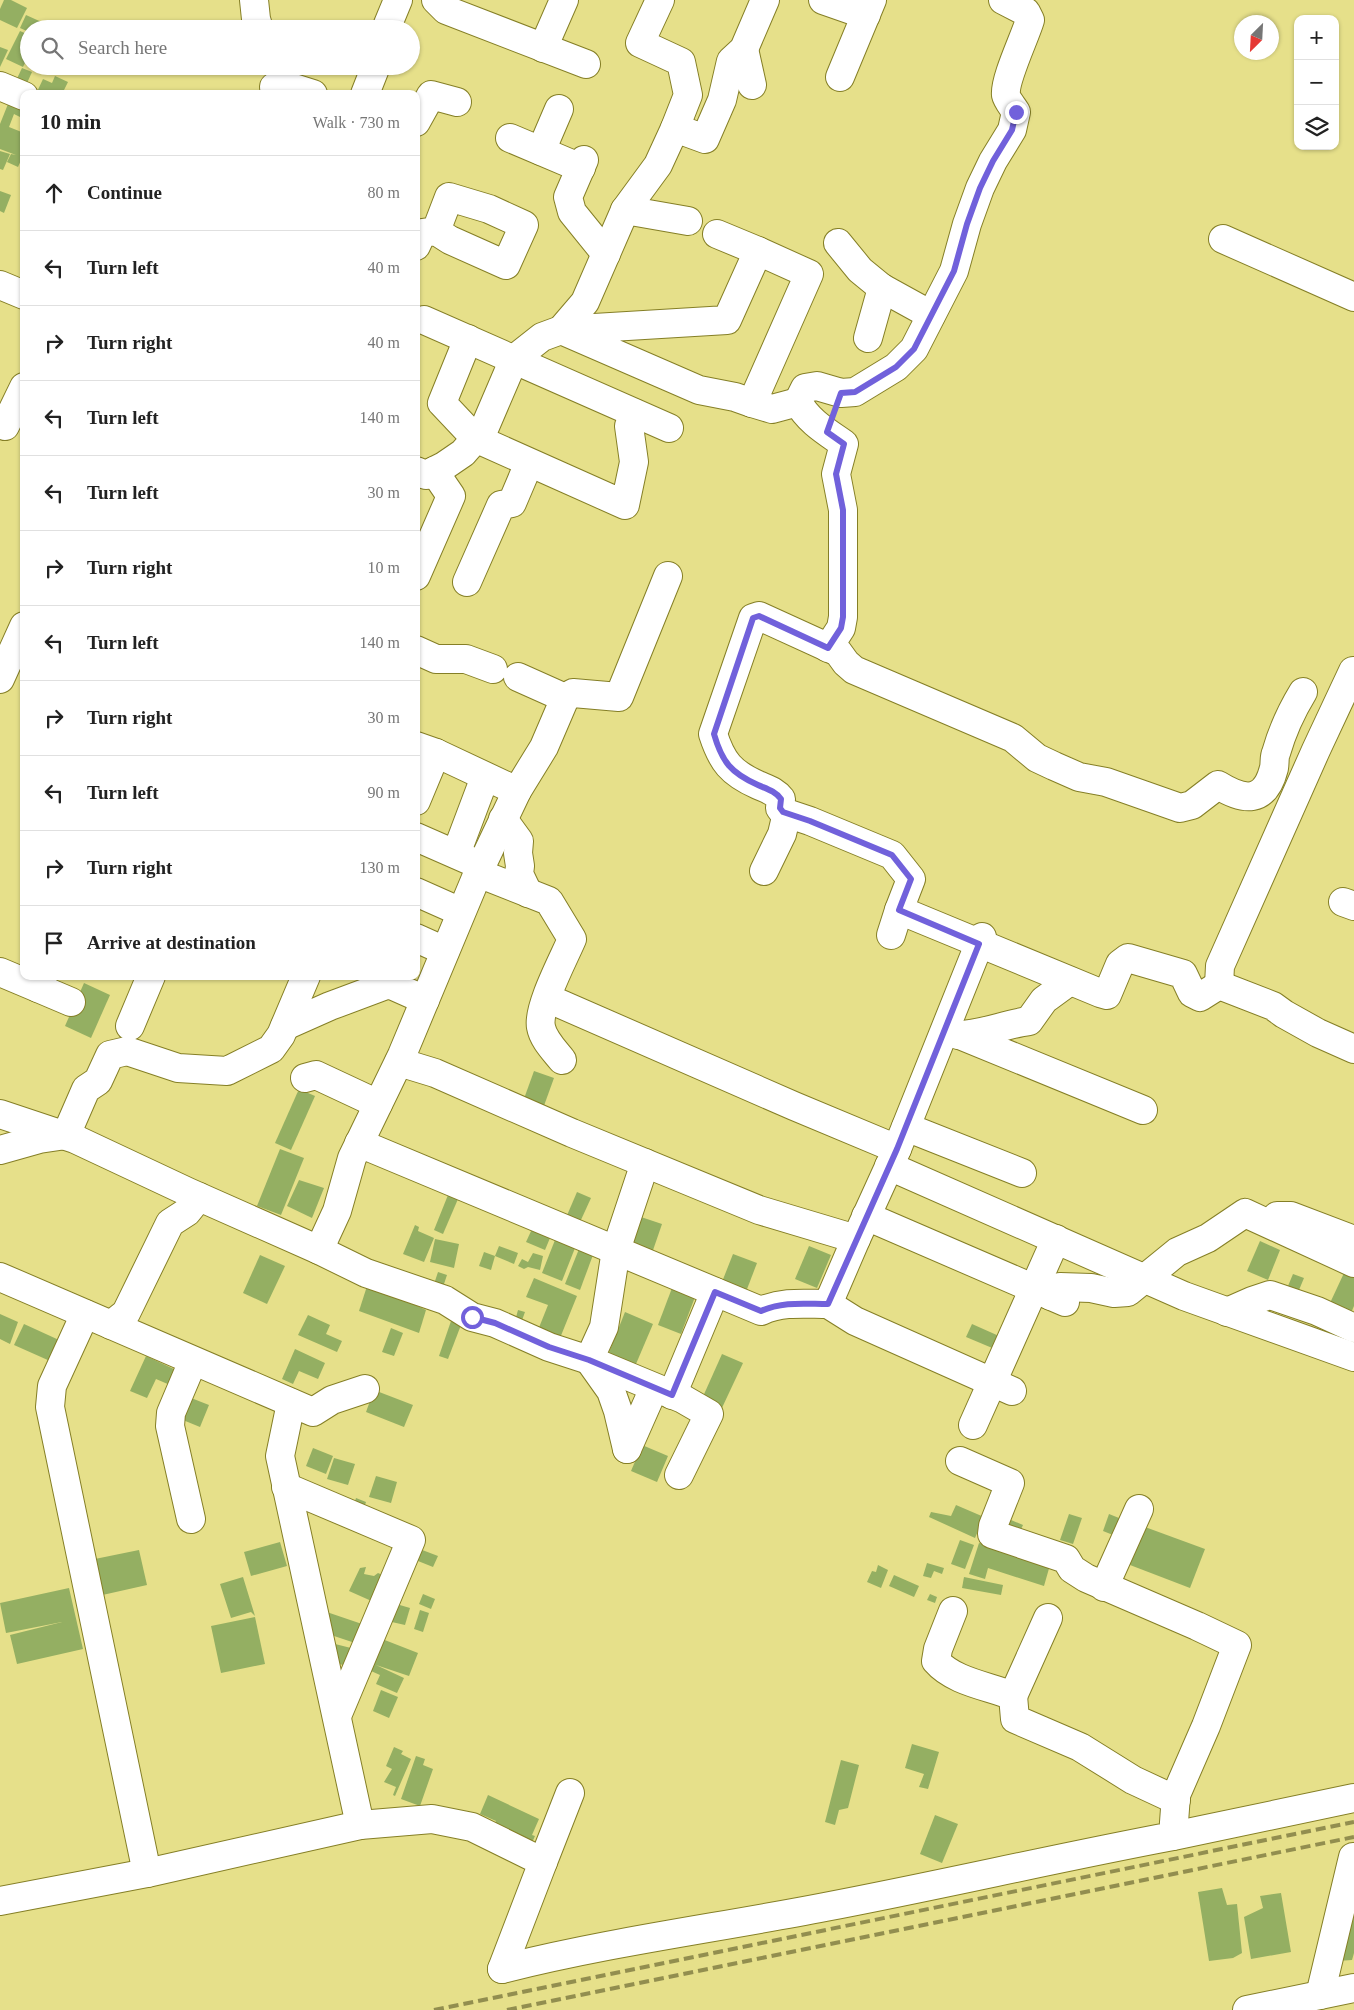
<!DOCTYPE html>
<meta charset="utf-8">
<style>
:root{--surface:#fff;--page:#f2f2f2;--text:#222;--muted:#767676;--line:#e0e0e0}
body{margin:0;font-family:"Times New Roman",serif;background:var(--page);color:var(--text)}
.controls{position:absolute;right:15px;top:15px;display:grid;overflow:hidden;border-radius:10px;box-shadow:0 1px 4px #0004}
.controls button{width:45px;height:45px;display:grid;place-items:center;padding:0;border:0;border-bottom:1px solid var(--line);background:var(--surface);color:var(--text);font:25px sans-serif}
.compass{position:absolute;left:1234px;top:15px;width:45px;height:45px;border-radius:50%;background:var(--surface);box-shadow:0 1px 4px #0004;rotate:204deg}
.stop{position:absolute;width:15px;height:15px;margin:-11px;border:4px solid #7161db;border-radius:50%;background:#fff}
.stop.end{background:#7161db;border-color:#fff;box-shadow:0 1px 5px #0008}
.list{margin:0;padding:0;list-style:none}
h2{display:flex;justify-content:space-between;align-items:center;height:65px;margin:0;padding:0 20px;font-size:21px}
h2 small{font-size:16px;font-weight:400;color:var(--muted)}
.list li{display:grid;grid-template-columns:32px 1fr auto;gap:15px;align-items:center;box-sizing:border-box;height:75px;padding:0 20px;border-top:1px solid var(--line)}
.list b{display:block;font-size:19px;white-space:nowrap}
.list em{font-size:16px;font-style:normal;color:var(--muted)}
.icon{flex:none;width:28px;height:28px;fill:none;stroke:currentColor;stroke-width:2;stroke-linecap:round;stroke-linejoin:round}
.map{position:relative;flex:none;width:1354px;height:2010px;overflow:hidden}
.search{position:absolute;background:var(--surface);box-shadow:0 1px 4px #0004;left:20px;top:20px;width:400px;height:55px;display:flex;align-items:center;gap:12px;box-sizing:border-box;padding:0 18px;border-radius:28px;color:var(--muted);font-size:19px}
.panel{position:absolute;background:var(--surface);box-shadow:0 1px 4px #0004;left:20px;top:90px;width:400px;height:890px;border-radius:10px}
.map>svg:first-child{display:block}
.building{fill:#94af62}
.lines{fill:none;stroke-linecap:round;stroke-linejoin:round}
.minor-casing{stroke:#857f26;stroke-width:30}
.major-casing{stroke:#857f26;stroke-width:30}
.minor{stroke:#fff;stroke-width:28}
.major{stroke:#fff;stroke-width:28}
.rail{stroke:#928e4f;stroke-width:4;stroke-dasharray:10 5;stroke-linecap:butt}
.route{stroke:#7161db;stroke-width:6}
</style>
<div class="map">
<svg width="1354" height="2010" viewBox="0 0 1354 2010">
<rect width="100%" height="100%" fill="#e6e08a"/>
<g class="building">
<polygon points="4,0 11,0 27,8 17,28 0,20 0,9"/>
<polygon points="26,15 46,24 44,29 29,29 29,32 20,28"/>
<polygon points="20,31 29,35 29,55 23,67 6,59"/>
<polygon points="0,47 8,50 0,67"/>
<polygon points="22,68 32,72 23,92 13,87"/>
<polygon points="55,76 68,82 62,94 36,94 43,79 52,83"/>
<polygon points="10,99 24,105 24,119 14,114 9,127 24,133 24,158 22,158 18,167 7,162 11,154 16,155 0,149 0,124"/>
<polygon points="0,151 10,154 3,170 0,169"/>
<polygon points="0,191 11,195 4,213 0,211"/>
<polygon points="84,983 110,995 91,1038 65,1026"/>
<polygon points="534,1071 554,1078 541,1114 521,1107"/>
<polygon points="299,1089 315,1096 291,1150 275,1143"/>
<polygon points="280,1149 304,1158 281,1215 257,1206"/>
<polygon points="299,1180 324,1188 312,1218 287,1206"/>
<polygon points="577,1192 591,1198 575,1233 562,1227"/>
<polygon points="448,1195 458,1199 443,1234 434,1230"/>
<polygon points="638,1216 662,1224 651,1256 627,1248"/>
<polygon points="415,1225 419,1227 418,1231 434,1238 424,1262 403,1254"/>
<polygon points="532,1229 550,1238 545,1250 526,1242"/>
<polygon points="435,1239 459,1244 454,1268 430,1262"/>
<polygon points="555,1240 575,1248 562,1281 542,1273"/>
<polygon points="1260,1241 1280,1250 1268,1280 1247,1271"/>
<polygon points="499,1246 518,1253 514,1264 495,1256"/>
<polygon points="809,1246 831,1255 817,1288 795,1279"/>
<polygon points="579,1249 593,1255 580,1290 565,1284"/>
<polygon points="484,1252 495,1256 491,1270 479,1266"/>
<polygon points="533,1253 543,1256 540,1270 528,1267 524,1269 518,1266 522,1259 528,1262"/>
<polygon points="733,1254 757,1263 744,1297 720,1287"/>
<polygon points="260,1255 285,1266 267,1304 243,1293"/>
<polygon points="438,1272 447,1275 442,1290 433,1287"/>
<polygon points="1344,1273 1354,1277 1354,1306 1351,1313 1330,1303"/>
<polygon points="1293,1274 1304,1278 1299,1290 1288,1286"/>
<polygon points="534,1278 577,1296 558,1343 536,1335 548,1305 526,1297"/>
<polygon points="368,1283 426,1310 419,1333 359,1311"/>
<polygon points="672,1288 695,1297 681,1334 658,1325"/>
<polygon points="518,1310 525,1312 521,1323 515,1321"/>
<polygon points="625,1312 653,1324 633,1371 606,1360"/>
<polygon points="0,1314 18,1322 10,1344 0,1339"/>
<polygon points="308,1315 330,1325 326,1334 342,1341 337,1352 298,1335"/>
<polygon points="451,1321 461,1325 448,1359 439,1356"/>
<polygon points="24,1324 59,1340 50,1361 14,1345"/>
<polygon points="972,1324 999,1336 997,1350 966,1337"/>
<polygon points="391,1328 403,1333 394,1356 382,1352"/>
<polygon points="295,1349 325,1363 318,1379 299,1371 293,1384 282,1379"/>
<polygon points="722,1354 743,1363 721,1410 701,1401"/>
<polygon points="146,1356 176,1370 170,1385 156,1379 147,1398 130,1391"/>
<polygon points="374,1390 413,1405 404,1427 366,1412"/>
<polygon points="186,1396 209,1405 200,1427 178,1418"/>
<polygon points="642,1445 668,1456 657,1482 631,1471"/>
<polygon points="313,1448 333,1456 326,1474 306,1466"/>
<polygon points="334,1458 355,1464 348,1485 327,1479"/>
<polygon points="376,1476 397,1482 391,1503 369,1497"/>
<polygon points="356,1498 366,1502 363,1511 353,1507"/>
<polygon points="956,1505 984,1517 975,1538 929,1517 931,1512 951,1516"/>
<polygon points="1069,1514 1082,1518 1073,1544 1060,1540"/>
<polygon points="1109,1514 1119,1518 1113,1535 1103,1531"/>
<polygon points="1011,1520 1023,1525 1017,1538 1006,1534"/>
<polygon points="1145,1527 1205,1549 1190,1588 1130,1565"/>
<polygon points="960,1540 974,1545 965,1569 951,1564"/>
<polygon points="280,1542 287,1566 251,1576 244,1552"/>
<polygon points="979,1543 1050,1565 1044,1586 988,1568 985,1579 969,1574"/>
<polygon points="417,1548 438,1556 433,1567 413,1559"/>
<polygon points="139,1550 147,1585 98,1596 90,1560"/>
<polygon points="927,1563 944,1568 942,1574 934,1571 931,1578 923,1576"/>
<polygon points="878,1565 888,1570 881,1588 867,1582 872,1571 876,1572"/>
<polygon points="366,1567 364,1574 374,1576 378,1573 387,1577 376,1603 349,1591 360,1568"/>
<polygon points="894,1575 919,1586 914,1597 889,1586"/>
<polygon points="243,1577 255,1616 251,1612 231,1618 220,1584"/>
<polygon points="964,1577 1003,1585 1001,1595 962,1588"/>
<polygon points="69,1588 83,1649 17,1664 10,1635 62,1622 6,1633 0,1603"/>
<polygon points="423,1594 435,1599 431,1609 419,1604"/>
<polygon points="930,1594 937,1597 935,1603 927,1600"/>
<polygon points="393,1603 410,1608 405,1625 383,1620"/>
<polygon points="315,1608 362,1624 355,1643 322,1632"/>
<polygon points="420,1610 429,1613 423,1632 414,1629"/>
<polygon points="255,1617 265,1664 221,1673 211,1626"/>
<polygon points="377,1637 418,1653 409,1676 376,1665 404,1678 397,1693 376,1684 380,1675 371,1671 374,1664 368,1660"/>
<polygon points="335,1644 355,1649 351,1667 331,1662"/>
<polygon points="381,1690 398,1697 389,1718 373,1711"/>
<polygon points="912,1744 939,1752 928,1789 919,1787 924,1774 905,1768"/>
<polygon points="394,1747 403,1751 401,1754 411,1759 395,1796 393,1795 396,1787 384,1782 392,1769 386,1766"/>
<polygon points="416,1756 425,1759 423,1765 433,1769 420,1806 401,1799"/>
<polygon points="841,1760 859,1765 848,1808 839,1810 835,1825 825,1822"/>
<polygon points="488,1795 539,1819 532,1835 535,1836 525,1858 487,1841 496,1821 480,1814"/>
<polygon points="935,1815 958,1824 942,1863 920,1854"/>
<polygon points="1222,1888 1227,1905 1237,1904 1242,1953 1233,1958 1209,1961 1198,1892"/>
<polygon points="1281,1893 1291,1952 1251,1959 1244,1917 1263,1908 1260,1896"/>
<polygon points="1354,1911 1354,1953 1352,1960 1337,1961"/>
</g>
<g class="lines">
<g class="minor-casing">
<g id="minor">
<polyline points="254,0 256,19 259,29"/>
<polyline points="436,0 446,10 586,64"/>
<polyline points="660,0 640,43 681,62 688,95 675,128"/>
<polyline points="823,0 866,15"/>
<polyline points="386,29 398,0"/>
<polyline points="543,48 564,0"/>
<polyline points="744,49 752,85"/>
<polyline points="840,77 872,0"/>
<polyline points="0,86 24,96"/>
<polyline points="274,87 294,88 313,94"/>
<polyline points="365,94 376,66"/>
<polyline points="416,122 431,95 457,102"/>
<polyline points="510,138 581,168"/>
<polyline points="541,151 559,109"/>
<polyline points="584,160 568,197 572,212 606,254"/>
<polyline points="625,210 688,221"/>
<polyline points="717,234 758,251"/>
<polyline points="1223,239 1354,297"/>
<polyline points="838,243 860,270 882,288 931,315"/>
<polyline points="416,246 422,233 436,231 450,240 506,265 524,225 489,209 449,197 436,231"/>
<polygon points="758,251 809,274 752,403 735,397 699,390 561,330 727,320"/>
<polyline points="0,285 24,295"/>
<polyline points="424,320 669,428"/>
<polyline points="868,338 882,288"/>
<polyline points="468,339 442,403 475,438 625,505 634,462 629,426 634,413"/>
<polyline points="752,403 772,409 798,402"/>
<polyline points="5,426 24,387"/>
<polyline points="416,471 426,475 444,466 463,453 484,429 514,359 542,337 561,330 585,302 625,210 658,165 675,128 705,139 722,100 731,61 744,49 765,0"/>
<polyline points="416,576 451,496 434,471"/>
<polyline points="467,582 501,505 512,503 529,463"/>
<path d="M828,648L841,628L843,617V510L836,474L844,444C827,432 808,421 798,402L805,388L817,386L841,393L855,392L896,367L914,349L954,271L967,224L980,188L993,161L1012,130L1016,112C1013,107 1007,100 1006,95C1004,80 1025,37 1030,20L1026,12L1003,0"/>
<polyline points="416,650 436,659 466,659 493,669"/>
<polyline points="0,679 24,626"/>
<path d="M1303,692C1292,710 1282,732 1276,753C1274,757 1275,763 1274,768C1265,804 1244,801 1218,785L1192,805L1180,808L1106,782L1079,777L1054,766L1037,758L1013,738L854,670L846,663L838,652L759,616L753,618L713,734C722,762 731,773 758,785C767,789 775,791 781,799L780,808L783,812L810,821L892,855L911,879L899,910L1100,993L1107,995L1120,964L1128,958L1183,974L1192,993L1200,997L1219,985L1273,1006L1284,1014L1318,1033L1354,1049"/>
<polyline points="565,698 573,693 619,697 668,576"/>
<polyline points="416,746 436,753 517,791 544,747 565,698 518,677"/>
<polyline points="517,791 478,873 402,1055 352,1158 337,1211 319,1250 366,1273 445,1300 472,1317 495,1323 549,1347 589,1360 604,1327 616,1250 645,1163"/>
<polyline points="416,801 436,753"/>
<polyline points="503,819 519,841 518,853 520,866 519,874 528,893"/>
<polyline points="416,837 473,862"/>
<polyline points="456,854 485,777"/>
<polyline points="764,871 782,834 787,813"/>
<path d="M478,873L549,901L572,939C564,958 537,1008 541,1027C543,1039 554,1050 562,1060"/>
<polyline points="416,892 461,912"/>
<polyline points="1343,902 1354,906"/>
<polyline points="891,935 899,910"/>
<polyline points="416,938 445,951"/>
<polyline points="0,972 38,988"/>
<polyline points="43,976 38,988 71,1002"/>
<polyline points="1219,985 1220,966 1316,750 1353,671"/>
<polyline points="547,998 794,1106 897,1149 856,1239"/>
<polyline points="130,1026 151,976"/>
<polyline points="285,1026 330,1006 389,984 425,1000"/>
<path d="M958,1035C982,1035 1005,1024 1029,1021L1044,1000L1070,981"/>
<polyline points="960,1035 1143,1110"/>
<polyline points="305,1078 316,1075 378,1104"/>
<polyline points="0,1114 75,1139 188,1192 319,1250"/>
<polyline points="906,1127 1022,1173"/>
<path d="M359,1143L761,1311C783,1301 805,1304 828,1304L856,1239L759,1210L572,1133L435,1073L399,1062"/>
<polyline points="897,1149 982,937"/>
<polyline points="0,1150 39,1139 66,1135 86,1089 98,1081 110,1055 127,1051 178,1068 227,1071 271,1049 281,1035 306,976"/>
<polyline points="889,1166 1184,1296 1354,1357"/>
<polyline points="866,1216 1065,1302"/>
<polyline points="1277,1216 1291,1216 1354,1240"/>
<polyline points="0,1277 313,1412 332,1400 365,1389"/>
<polyline points="1051,1296 1060,1287 1091,1288 1114,1293 1128,1292 1177,1252 1208,1238 1245,1213 1354,1263"/>
<polyline points="828,1304 855,1321 1012,1391"/>
<polyline points="1227,1312 1252,1301 1270,1295 1317,1311 1354,1328"/>
<polyline points="85,1314 52,1386 50,1407 147,1873"/>
<polyline points="111,1325 126,1313 170,1223 187,1212 199,1197"/>
<polyline points="589,1360 683,1399 709,1414 679,1475"/>
<polyline points="589,1360 611,1391 618,1411 627,1449"/>
<polyline points="672,1395 715,1292"/>
<polyline points="291,1403 280,1456 360,1825"/>
<polyline points="973,1425 1056,1239"/>
<polyline points="627,1449 654,1388"/>
<polyline points="286,1487 411,1540 337,1716"/>
<polyline points="191,1519 170,1426 171,1413 193,1361"/>
<polyline points="1104,1587 1139,1509"/>
<path d="M953,1611L938,1649L936,1661C954,1682 989,1686 1013,1696L1015,1719L1080,1747L1133,1780L1176,1800"/>
<polyline points="1013,1696 1048,1618"/>
<polyline points="1173,1836 1354,1798"/>
<polyline points="543,1862 570,1793"/>
<polyline points="0,1901 147,1873 360,1825 432,1819 472,1827 543,1862 502,1969"/>
<path d="M502,1969C608,1942 717,1928 825,1907C941,1885 1056,1858 1173,1836L1176,1795L1206,1726L1237,1645L1197,1626L1086,1578L1072,1569L1066,1559L992,1534L993,1526L1010,1483L960,1461"/>
<polyline points="1320,1995 1353,1857"/>
</g>
</g>
<g class="major-casing">
<polyline id="major" points="1247,2010 1354,1988"/>
</g>
<use href="#minor" class="minor"/>
<use href="#major" class="major"/>
<g class="rail">
<polyline points="434,2010 1354,1822"/>
<polyline points="507,2010 1354,1837"/>
</g>
</g>
<g class="lines">
<path class="route" d="M472,1317L495,1323L549,1347L589,1360L672,1395L715,1292L761,1311C783,1301 805,1304 828,1304L897,1149L979,944L899,910L911,879L892,855L810,821L783,812L780,808L781,799C775,791 767,789 758,785C731,773 722,762 714,734L753,618L759,616L828,648L841,628L843,617V510L836,474L844,444L827,432L841,393L855,392L896,367L914,349L954,271L967,224L980,188L993,161L1012,130L1016,112"/>
</g>
</svg>
<div class="controls">
<button>+</button>
<button>−</button>
<button><svg class="icon" aria-label="layers" viewBox="0 0 24 24"><path d="M12 4l9 5-9 5-9-5zM3 14l9 5 9-5"/></svg></button>
</div>
<svg class="compass" viewBox="-18 -18 36 36"><path d="M0-13l5 13h-10z" fill="#e53935"/><path d="M0 13l5-13h-10z" fill="#767676"/></svg>
<div class="stop" style="left:472px;top:1317px"></div>
<div class="stop end" style="left:1016px;top:112px"></div>
<div class="search"><svg class="icon" aria-label="search" viewBox="0 0 24 24"><circle cx="10" cy="10" r="6"/><path d="M15 15l6 6"/></svg>Search here</div>
<section class="panel">
<h2>10 min<small>Walk · 730 m</small></h2>
<ul class="list">
<li><svg class="icon" aria-label="ahead" viewBox="0 0 24 24"><path d="M12 20V5M6 11l6-6 6 6"/></svg><div><b>Continue</b></div><em>80 m</em></li>
<li><svg class="icon" aria-label="left" viewBox="0 0 24 24"><path d="M17 20v-9H6M10 6l-5 5 5 5"/></svg><div><b>Turn left</b></div><em>40 m</em></li>
<li><svg class="icon" aria-label="right" viewBox="0 0 24 24"><path d="M7 20v-9h11M14 6l5 5-5 5"/></svg><div><b>Turn right</b></div><em>40 m</em></li>
<li><svg class="icon" aria-label="left" viewBox="0 0 24 24"><path d="M17 20v-9H6M10 6l-5 5 5 5"/></svg><div><b>Turn left</b></div><em>140 m</em></li>
<li><svg class="icon" aria-label="left" viewBox="0 0 24 24"><path d="M17 20v-9H6M10 6l-5 5 5 5"/></svg><div><b>Turn left</b></div><em>30 m</em></li>
<li><svg class="icon" aria-label="right" viewBox="0 0 24 24"><path d="M7 20v-9h11M14 6l5 5-5 5"/></svg><div><b>Turn right</b></div><em>10 m</em></li>
<li><svg class="icon" aria-label="left" viewBox="0 0 24 24"><path d="M17 20v-9H6M10 6l-5 5 5 5"/></svg><div><b>Turn left</b></div><em>140 m</em></li>
<li><svg class="icon" aria-label="right" viewBox="0 0 24 24"><path d="M7 20v-9h11M14 6l5 5-5 5"/></svg><div><b>Turn right</b></div><em>30 m</em></li>
<li><svg class="icon" aria-label="left" viewBox="0 0 24 24"><path d="M17 20v-9H6M10 6l-5 5 5 5"/></svg><div><b>Turn left</b></div><em>90 m</em></li>
<li><svg class="icon" aria-label="right" viewBox="0 0 24 24"><path d="M7 20v-9h11M14 6l5 5-5 5"/></svg><div><b>Turn right</b></div><em>130 m</em></li>
<li><svg class="icon" aria-label="arrive" viewBox="0 0 24 24"><path d="M6 21V4h12l-3 4 3 4H6"/></svg><div><b>Arrive at destination</b></div></li>
</ul>
</section>
</div>
